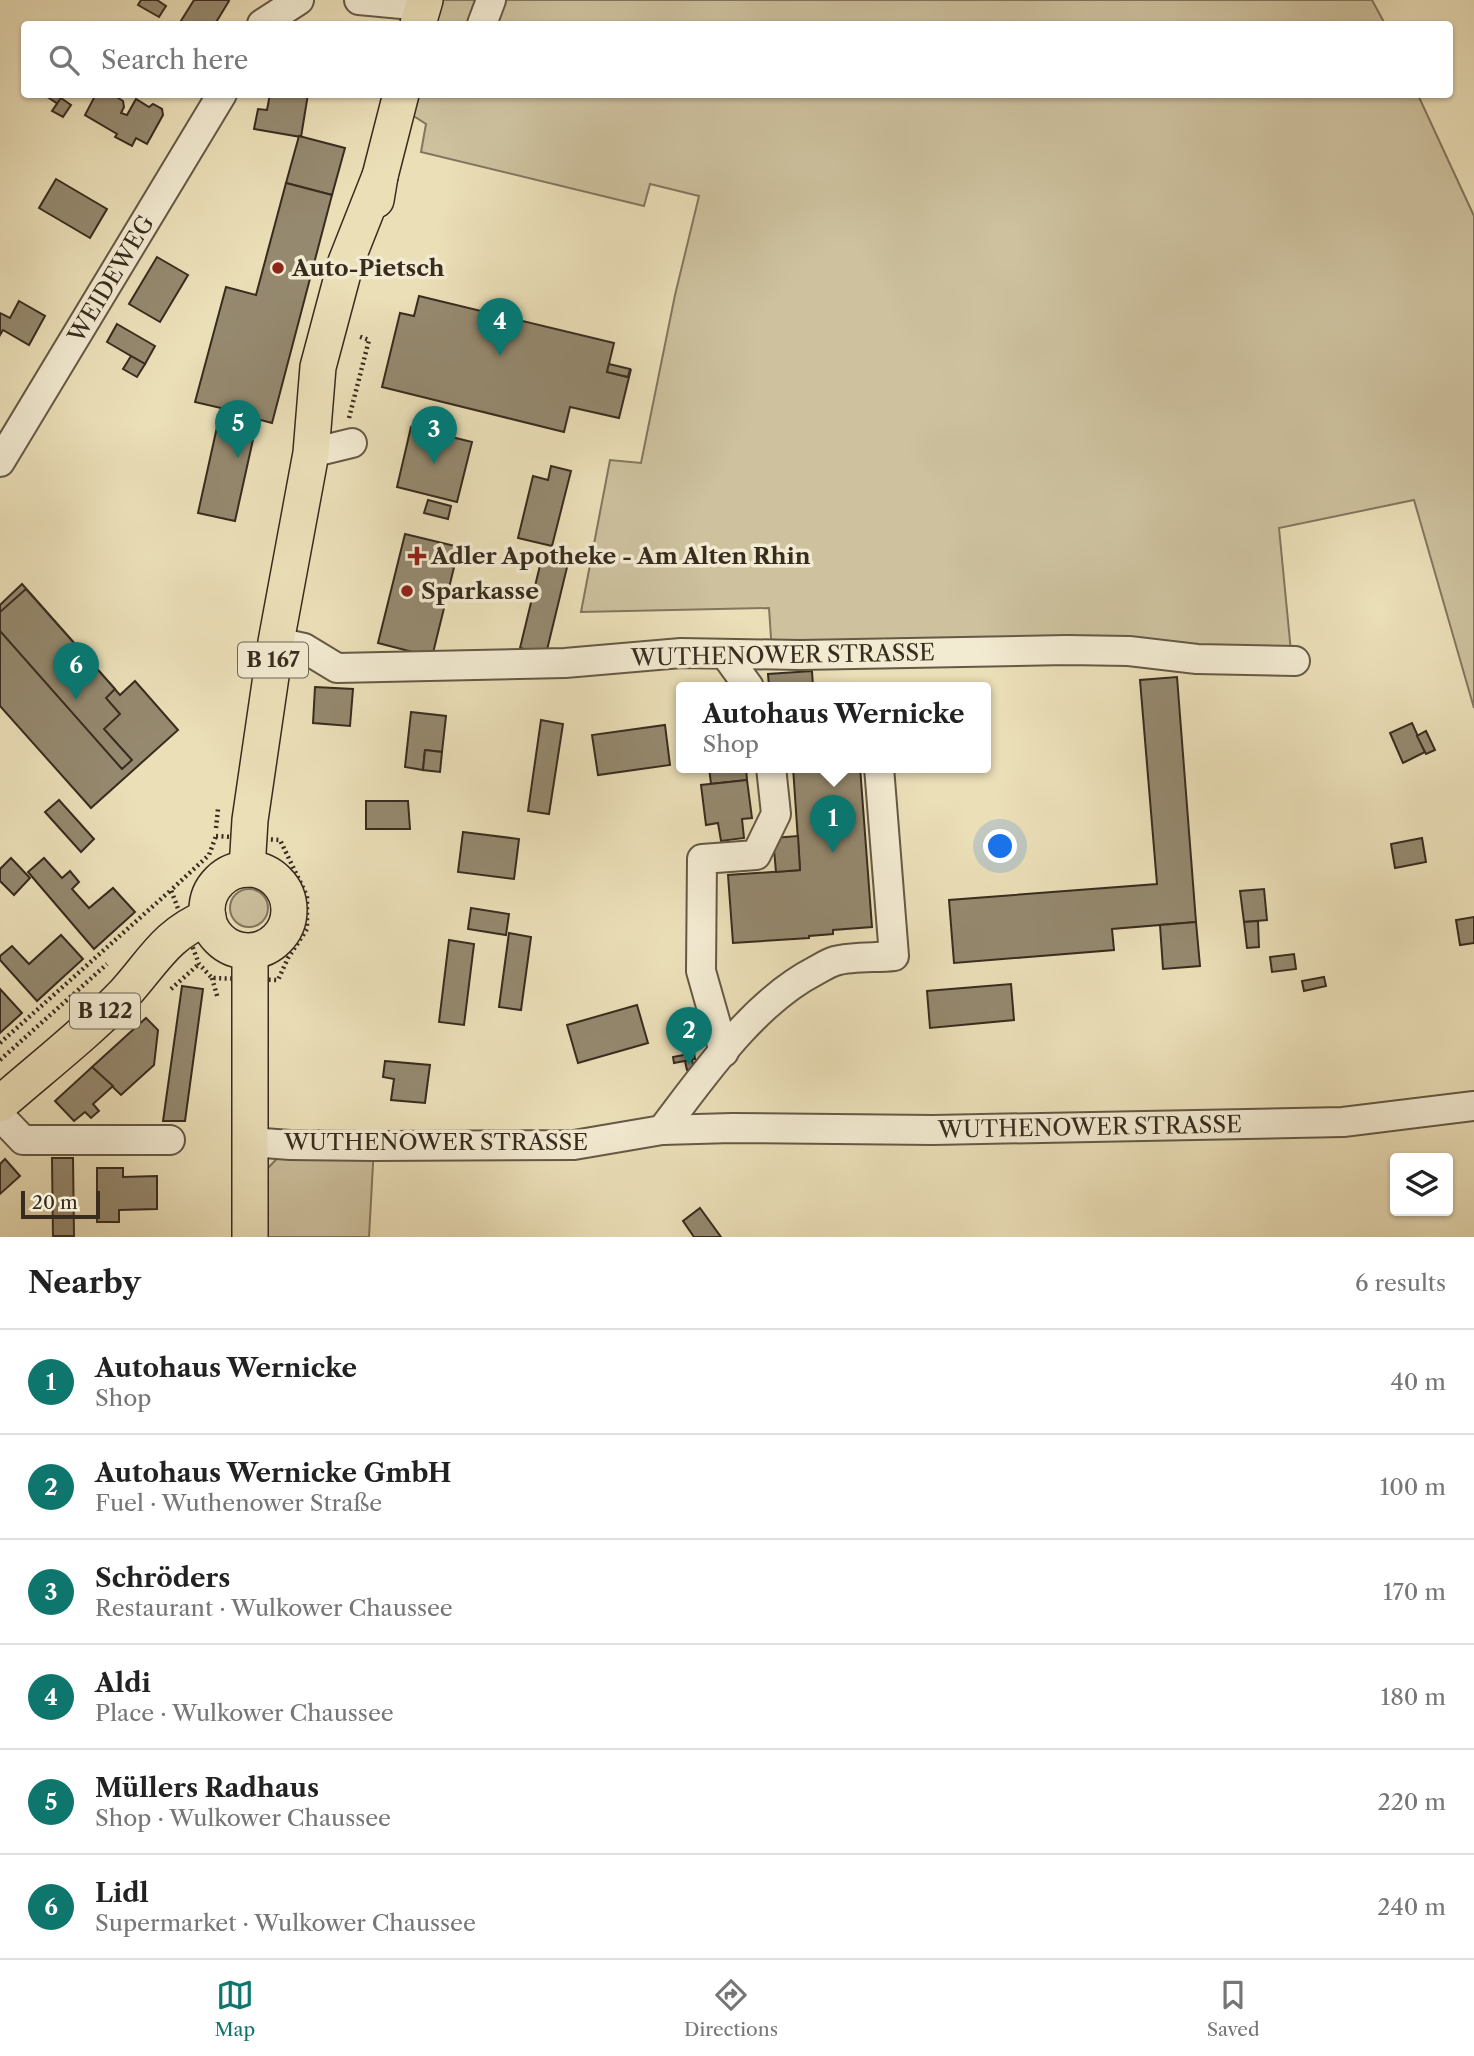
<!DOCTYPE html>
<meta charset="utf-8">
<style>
:root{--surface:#fff;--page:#f6f6f6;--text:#222;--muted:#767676;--line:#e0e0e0;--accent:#0f766e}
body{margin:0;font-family:"Libre Caslon Text",serif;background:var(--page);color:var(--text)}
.controls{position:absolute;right:21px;bottom:21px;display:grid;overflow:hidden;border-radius:7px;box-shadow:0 2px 5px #0004}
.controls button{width:63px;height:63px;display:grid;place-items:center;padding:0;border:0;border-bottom:2px solid var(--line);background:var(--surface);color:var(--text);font:35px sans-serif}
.scale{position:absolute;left:21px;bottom:18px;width:79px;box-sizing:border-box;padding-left:7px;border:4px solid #382c1f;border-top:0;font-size:19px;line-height:24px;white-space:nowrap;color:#382c1f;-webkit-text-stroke:5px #f2ead1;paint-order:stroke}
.you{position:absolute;left:1001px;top:847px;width:24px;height:24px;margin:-18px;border:5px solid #fff;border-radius:50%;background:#1a73e8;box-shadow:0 0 0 10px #1a73e833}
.badge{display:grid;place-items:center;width:46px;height:46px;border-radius:50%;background:var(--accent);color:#fff;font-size:23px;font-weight:700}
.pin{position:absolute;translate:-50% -58px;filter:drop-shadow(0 2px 4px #0008)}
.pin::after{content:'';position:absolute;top:37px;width:24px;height:21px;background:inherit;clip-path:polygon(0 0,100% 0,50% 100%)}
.popup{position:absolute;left:676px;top:682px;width:315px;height:91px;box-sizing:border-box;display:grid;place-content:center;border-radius:7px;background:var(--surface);filter:drop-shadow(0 2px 5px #0005);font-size:23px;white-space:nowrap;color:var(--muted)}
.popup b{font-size:26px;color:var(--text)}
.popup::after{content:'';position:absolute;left:50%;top:100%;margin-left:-14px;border:14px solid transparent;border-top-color:var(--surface)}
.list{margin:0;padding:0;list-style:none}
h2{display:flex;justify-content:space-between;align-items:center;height:91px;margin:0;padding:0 28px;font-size:30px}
h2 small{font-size:23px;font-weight:400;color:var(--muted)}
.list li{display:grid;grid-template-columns:46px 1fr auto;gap:21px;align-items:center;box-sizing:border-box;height:105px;padding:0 28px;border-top:2px solid var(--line)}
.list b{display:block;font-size:26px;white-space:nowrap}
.list p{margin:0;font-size:23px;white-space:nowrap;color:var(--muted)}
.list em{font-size:23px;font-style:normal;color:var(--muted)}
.icon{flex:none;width:38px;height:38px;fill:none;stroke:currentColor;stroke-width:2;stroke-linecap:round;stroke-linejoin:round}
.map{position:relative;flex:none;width:1474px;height:1237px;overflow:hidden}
.search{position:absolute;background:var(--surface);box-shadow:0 2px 5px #0004;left:21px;right:21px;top:21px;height:77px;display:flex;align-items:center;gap:18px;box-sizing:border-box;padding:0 24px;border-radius:7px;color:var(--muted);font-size:26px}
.sheet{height:721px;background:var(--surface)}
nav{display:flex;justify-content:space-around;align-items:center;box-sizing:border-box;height:98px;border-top:2px solid var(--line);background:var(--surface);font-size:19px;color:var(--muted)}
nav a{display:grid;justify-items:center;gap:4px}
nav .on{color:var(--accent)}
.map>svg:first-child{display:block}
.green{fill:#cdc19e;stroke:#82765e;stroke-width:2}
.building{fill:#95896f;stroke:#382c1f;stroke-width:2}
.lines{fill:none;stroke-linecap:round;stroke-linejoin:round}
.minor-casing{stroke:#655945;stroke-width:32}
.major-casing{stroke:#382c1f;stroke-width:38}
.path{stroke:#382c1f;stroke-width:4.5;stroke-dasharray:2 3.5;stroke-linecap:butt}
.minor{stroke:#f2ead1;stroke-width:28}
.major{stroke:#ebdfb8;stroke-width:35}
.poi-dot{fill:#8f2418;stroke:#f2ead1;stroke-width:2.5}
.labels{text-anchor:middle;stroke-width:7;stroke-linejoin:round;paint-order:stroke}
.shield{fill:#f2ead1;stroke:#706554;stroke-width:2}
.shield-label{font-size:21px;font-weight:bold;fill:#382c1f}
.poi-label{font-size:23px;font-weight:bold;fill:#382c1f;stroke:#f2ead1;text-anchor:start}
.street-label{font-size:23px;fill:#382c1f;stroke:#f2ead1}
</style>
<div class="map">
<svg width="1474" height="1237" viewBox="0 0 1474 1237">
<rect width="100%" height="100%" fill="#ebdfb8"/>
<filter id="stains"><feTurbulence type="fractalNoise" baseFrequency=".00286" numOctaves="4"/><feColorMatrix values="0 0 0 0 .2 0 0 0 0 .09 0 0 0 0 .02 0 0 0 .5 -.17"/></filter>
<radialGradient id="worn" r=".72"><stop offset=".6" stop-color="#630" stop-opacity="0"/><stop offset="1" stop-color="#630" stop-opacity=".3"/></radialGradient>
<g class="green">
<polygon points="440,0 1372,0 1385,24 434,24"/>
<polygon points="414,94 1418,95 1474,216 1474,708 1414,500 1279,528 1292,662 772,653 769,608 581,612 610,460 641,463 675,295 699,196 650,184 644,206 421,152 426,124 409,113"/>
<circle cx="249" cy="908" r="19"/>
<polygon points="290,1145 374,1146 369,1237 267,1237 267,1169"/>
</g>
<g class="building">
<polygon points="141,0 157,0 166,6 159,17 138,5"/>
<polygon points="194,0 227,0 229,1 215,24 179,24"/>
<polygon points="43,94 63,94 58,104"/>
<polygon points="96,94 112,94 123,101 124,107 121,113 127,115 136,99 149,107 153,104 162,109 163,115 147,144 136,138 132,146 115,137 117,134 85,115"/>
<polygon points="270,94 308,94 301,137 254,129 258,109 267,110"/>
<polygon points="61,98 71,105 63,117 52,111"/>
<polygon points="299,136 345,148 332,195 286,183"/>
<polygon points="56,179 107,209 90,238 39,208"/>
<polygon points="286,183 332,195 272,423 257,419 254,435 217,427 221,408 195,402 226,287 256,295"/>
<polygon points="157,257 188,275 160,322 129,304"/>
<polygon points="419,296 614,343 607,372 628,377 631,369 619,418 570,407 564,432 382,387 400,313 414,316"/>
<polygon points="19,301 45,316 29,345 3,330 0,335 0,313 10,318"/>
<polygon points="117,324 155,346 145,364 107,342"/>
<polygon points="131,356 145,364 137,377 123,369"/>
<polygon points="609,364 630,369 628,377 607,372"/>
<polygon points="217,427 254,435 235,521 198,513"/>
<polygon points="411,427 472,442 457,502 397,487"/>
<polygon points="551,466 571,471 552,546 518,538 533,476 548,480"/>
<polygon points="428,500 451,506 448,519 424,513"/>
<polygon points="405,534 459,547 432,657 378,643"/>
<polygon points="543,553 569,559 546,654 520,648"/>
<polygon points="22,584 120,695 135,681 178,730 91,808 0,706 0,605"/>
<polygon points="26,589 115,689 106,698 120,714 104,729 132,760 122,769 0,631 0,612"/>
<polygon points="812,671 813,687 769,687 768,674"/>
<polygon points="1177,677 1196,922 1112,929 1114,950 954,963 949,900 1157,884 1140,680"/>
<polygon points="315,687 353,689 350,726 313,723"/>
<polygon points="680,700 681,700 681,748 679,748"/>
<polygon points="411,712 446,716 442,752 425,750 423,770 405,767"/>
<polygon points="541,720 563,724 549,814 528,811"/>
<polygon points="1412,723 1425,752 1403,763 1390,733"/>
<polygon points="665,725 670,765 598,775 592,735"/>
<polygon points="1426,731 1435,750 1426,754 1417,736"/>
<polygon points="425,750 442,752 440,772 423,770"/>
<polygon points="709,767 746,767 747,780 711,784"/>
<polygon points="793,767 860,767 872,927 833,930 833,934 809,936 809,938 733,943 728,875 800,870"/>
<polygon points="747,780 752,818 742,819 744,838 721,841 718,823 706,825 701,785"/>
<polygon points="59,800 94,839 81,852 45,812"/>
<polygon points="366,801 408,801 410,829 366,829"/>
<polygon points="463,832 519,839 514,879 458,872"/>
<polygon points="798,836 800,870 776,872 773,838"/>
<polygon points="1422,838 1426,862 1395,868 1391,844"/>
<polygon points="11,858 30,878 14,895 0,881 0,869"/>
<polygon points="44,858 62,878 70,871 79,882 72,889 89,908 113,888 135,912 94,949 28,872"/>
<polygon points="1264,889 1267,920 1244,922 1240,891"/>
<polygon points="471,908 509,914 506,935 468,929"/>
<polygon points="1474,917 1474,943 1460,945 1456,920"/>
<polygon points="1258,921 1259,947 1247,948 1244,922"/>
<polygon points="1196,922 1200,966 1163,969 1160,925"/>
<polygon points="509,933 531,937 521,1010 499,1007"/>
<polygon points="61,935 83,959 37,1001 0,960 0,956 12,946 29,964"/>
<polygon points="449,940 474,944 464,1025 439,1022"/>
<polygon points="1294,954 1296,969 1272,972 1270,957"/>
<polygon points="1324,977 1326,986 1304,991 1302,981"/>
<polygon points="1011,984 1014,1020 930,1028 927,991"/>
<polygon points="182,986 203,989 185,1121 163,1121"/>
<polygon points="0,989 22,1013 0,1033"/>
<polygon points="637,1005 648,1043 578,1063 567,1025"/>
<polygon points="146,1018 158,1030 154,1065 121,1095 92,1067"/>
<polygon points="694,1053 695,1059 674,1063 673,1057"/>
<polygon points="692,1060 694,1069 687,1070 685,1061"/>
<polygon points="385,1061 430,1065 425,1103 391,1100 394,1079 383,1077"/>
<polygon points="92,1067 113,1086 93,1104 99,1111 91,1118 85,1112 74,1121 55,1101"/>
<polygon points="52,1158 73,1158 74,1236 53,1236"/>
<polygon points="5,1159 20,1176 0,1194 0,1164"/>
<polygon points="97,1168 123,1168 123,1177 157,1176 157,1209 119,1210 119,1222 97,1222"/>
<polygon points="700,1208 721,1237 694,1237 683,1221"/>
</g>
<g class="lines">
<g class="minor-casing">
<g id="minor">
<polyline points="359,0 423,6"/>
<polyline points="262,24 299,0"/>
<polyline points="482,24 491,0"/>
<polyline points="311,453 352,443"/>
<polyline points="0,462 222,94"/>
<polyline points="276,642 304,648 337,668 565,663 681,653 800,655 1067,650 1129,651 1197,659 1295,661"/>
<polyline points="725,654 749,687"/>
<polyline points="724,1052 701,971 702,859 756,855 776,814 771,767"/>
<polyline points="0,1116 23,1140 170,1140"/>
<path d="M662,1130C704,1075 753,1003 815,971C821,968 828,963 835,961C853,956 876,958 894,956L879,767"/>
<polyline points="250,1142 290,1145 374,1146 574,1145 662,1130 732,1128 933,1130 1343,1122 1474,1106"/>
</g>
</g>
<g class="major-casing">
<g id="major">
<polyline points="418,24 425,0"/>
<polyline points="376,200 380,176 401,94"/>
<circle cx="248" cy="910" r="41"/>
<polyline points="247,869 250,820 276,642 311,453 318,367 346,262 380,176"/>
<polyline points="250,952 250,1237"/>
<path d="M0,1104C40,1069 89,1031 125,993C154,961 165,935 208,917"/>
</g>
</g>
<g class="path">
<polyline points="349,418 369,340 358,336"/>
<polyline points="216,828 218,809"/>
<polygon points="216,836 280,840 307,896 307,929 288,958 278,980 212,978 199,964 171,890 209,855"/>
<polyline points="212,978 218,999"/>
<polyline points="171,989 199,964"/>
<polyline points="0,1043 171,890"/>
<polyline points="0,1060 107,964"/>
</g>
<use href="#minor" class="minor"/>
<use href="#major" class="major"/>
</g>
<g class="poi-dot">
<circle cx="278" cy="268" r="7"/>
<path d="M413.5 545.5h7v7h7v7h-7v7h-7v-7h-7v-7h7z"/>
<circle cx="407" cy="591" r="7"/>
</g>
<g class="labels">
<g class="shield">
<rect x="238" y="642.5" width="70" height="35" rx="5"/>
<rect x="70" y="993.5" width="70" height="35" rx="5"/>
</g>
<g class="shield-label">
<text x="273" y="667">B 167</text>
<text x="105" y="1018">B 122</text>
</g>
<g class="poi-label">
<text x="292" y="276">Auto-Pietsch</text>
<text x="431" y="564">Adler Apotheke - Am Alten Rhin</text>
<text x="421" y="599">Sparkasse</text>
</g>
<g class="street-label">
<text transform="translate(111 279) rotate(-59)" y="8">WEIDEWEG</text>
<text transform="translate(783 655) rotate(-1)" y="8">WUTHENOWER STRASSE</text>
<text transform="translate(1090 1127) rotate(-1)" y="8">WUTHENOWER STRASSE</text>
<text x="436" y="1150">WUTHENOWER STRASSE</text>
</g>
</g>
<rect width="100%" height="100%" filter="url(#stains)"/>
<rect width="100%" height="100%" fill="url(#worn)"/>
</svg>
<div class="controls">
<button><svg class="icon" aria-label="layers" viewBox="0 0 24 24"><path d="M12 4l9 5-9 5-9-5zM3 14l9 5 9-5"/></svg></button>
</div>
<div class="scale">20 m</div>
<div class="you"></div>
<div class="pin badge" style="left:833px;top:853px">1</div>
<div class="popup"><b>Autohaus Wernicke</b>Shop</div>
<div class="pin badge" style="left:689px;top:1065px">2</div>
<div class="pin badge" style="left:434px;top:464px">3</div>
<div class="pin badge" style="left:500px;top:356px">4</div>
<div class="pin badge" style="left:238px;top:458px">5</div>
<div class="pin badge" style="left:76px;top:700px">6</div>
<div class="search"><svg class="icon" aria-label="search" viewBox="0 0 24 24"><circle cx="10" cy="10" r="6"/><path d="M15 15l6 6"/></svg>Search here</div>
</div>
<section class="sheet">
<h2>Nearby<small>6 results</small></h2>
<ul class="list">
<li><span class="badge">1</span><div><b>Autohaus Wernicke</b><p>Shop</p></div><em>40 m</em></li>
<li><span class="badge">2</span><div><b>Autohaus Wernicke GmbH</b><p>Fuel · Wuthenower Straße</p></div><em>100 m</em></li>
<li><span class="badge">3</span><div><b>Schröders</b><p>Restaurant · Wulkower Chaussee</p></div><em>170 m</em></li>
<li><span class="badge">4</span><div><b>Aldi</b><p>Place · Wulkower Chaussee</p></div><em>180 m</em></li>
<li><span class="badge">5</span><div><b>Müllers Radhaus</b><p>Shop · Wulkower Chaussee</p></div><em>220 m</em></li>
<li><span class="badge">6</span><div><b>Lidl</b><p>Supermarket · Wulkower Chaussee</p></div><em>240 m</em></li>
</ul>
</section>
<nav>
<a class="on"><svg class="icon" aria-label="map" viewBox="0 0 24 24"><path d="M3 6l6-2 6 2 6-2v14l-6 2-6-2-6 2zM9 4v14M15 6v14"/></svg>Map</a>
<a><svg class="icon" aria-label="directions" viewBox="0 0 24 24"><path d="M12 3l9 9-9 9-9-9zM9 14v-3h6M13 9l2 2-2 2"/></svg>Directions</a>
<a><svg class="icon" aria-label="saved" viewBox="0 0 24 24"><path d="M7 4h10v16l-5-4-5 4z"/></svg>Saved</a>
</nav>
